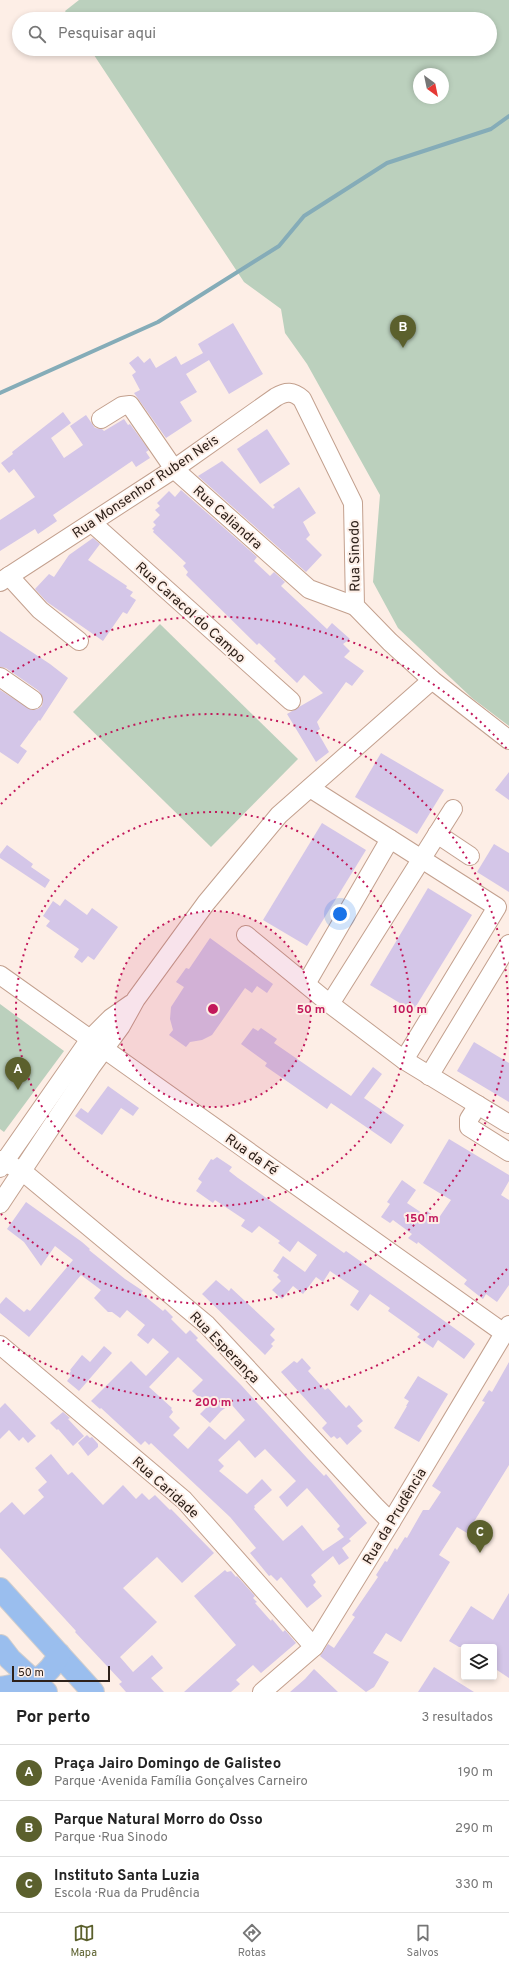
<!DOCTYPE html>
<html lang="pt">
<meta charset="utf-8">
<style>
:root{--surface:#fff;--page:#f6f6f6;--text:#222;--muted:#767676;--line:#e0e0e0;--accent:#5b602d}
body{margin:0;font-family:Overpass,sans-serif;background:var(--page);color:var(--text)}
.controls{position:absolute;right:12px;bottom:12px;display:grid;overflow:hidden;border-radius:4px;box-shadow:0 2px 6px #0003}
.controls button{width:36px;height:36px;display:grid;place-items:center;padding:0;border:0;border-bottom:1px solid var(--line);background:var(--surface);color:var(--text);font:20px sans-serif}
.compass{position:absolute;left:413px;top:68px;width:36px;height:36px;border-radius:50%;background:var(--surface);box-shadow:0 2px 6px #0003;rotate:147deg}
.scale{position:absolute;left:12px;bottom:10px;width:98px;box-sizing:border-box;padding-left:4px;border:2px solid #2e211a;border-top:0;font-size:11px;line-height:14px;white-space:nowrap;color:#2e211a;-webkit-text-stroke:3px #fdeee6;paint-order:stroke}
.you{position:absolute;left:340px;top:914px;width:14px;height:14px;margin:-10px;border:3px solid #fff;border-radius:50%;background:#1a73e8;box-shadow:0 0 0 6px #1a73e833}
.badge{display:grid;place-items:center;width:26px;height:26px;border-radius:50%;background:var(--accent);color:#fff;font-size:13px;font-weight:700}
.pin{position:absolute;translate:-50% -33px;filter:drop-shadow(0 1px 2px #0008)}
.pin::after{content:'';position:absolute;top:21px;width:14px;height:12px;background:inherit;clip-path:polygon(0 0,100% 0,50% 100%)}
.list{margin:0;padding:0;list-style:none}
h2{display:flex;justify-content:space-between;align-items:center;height:52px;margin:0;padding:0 16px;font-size:17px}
h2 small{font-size:13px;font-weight:400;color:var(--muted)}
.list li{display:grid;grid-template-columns:26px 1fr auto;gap:12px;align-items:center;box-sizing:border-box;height:56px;padding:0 16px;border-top:1px solid var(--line)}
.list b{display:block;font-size:15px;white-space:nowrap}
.list p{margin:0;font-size:13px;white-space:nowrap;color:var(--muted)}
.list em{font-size:13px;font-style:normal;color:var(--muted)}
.icon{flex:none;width:22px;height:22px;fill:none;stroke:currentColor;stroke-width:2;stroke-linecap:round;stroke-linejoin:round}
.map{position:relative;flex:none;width:509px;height:1692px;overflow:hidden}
.search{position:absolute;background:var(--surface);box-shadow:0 2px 6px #0003;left:12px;right:12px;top:12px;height:44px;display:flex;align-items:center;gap:10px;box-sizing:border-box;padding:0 14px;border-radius:22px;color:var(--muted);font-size:15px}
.sheet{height:220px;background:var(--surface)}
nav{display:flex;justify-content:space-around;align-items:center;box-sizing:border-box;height:56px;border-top:1px solid var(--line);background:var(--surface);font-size:11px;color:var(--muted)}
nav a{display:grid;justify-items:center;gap:2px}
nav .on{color:var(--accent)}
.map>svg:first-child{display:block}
.green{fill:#bbd0bd;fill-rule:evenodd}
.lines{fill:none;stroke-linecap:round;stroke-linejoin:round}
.stream{stroke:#85acb8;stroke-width:4}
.building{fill:#d4c6e8;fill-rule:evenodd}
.minor-casing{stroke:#c3a08e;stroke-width:20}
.major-casing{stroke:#d1cecd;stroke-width:24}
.minor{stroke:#fff;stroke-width:18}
.major{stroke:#9abeee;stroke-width:22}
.ring{fill:none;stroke:#c2185b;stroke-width:2;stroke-dasharray:2 4}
.labels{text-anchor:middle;stroke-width:4;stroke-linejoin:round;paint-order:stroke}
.street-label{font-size:14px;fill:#2e211a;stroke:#fdeee6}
.centre{fill:#c2185b;stroke:#fdeee6;stroke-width:2}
.ring-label{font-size:12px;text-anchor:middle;font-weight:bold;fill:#c2185b;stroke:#fdeee6;stroke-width:4;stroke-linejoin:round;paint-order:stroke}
</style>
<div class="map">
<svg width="509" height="1692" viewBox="0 0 509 1692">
<rect width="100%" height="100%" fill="#fdeee6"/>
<g class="green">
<path d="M79,0H509V726L472,698L398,628L373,582L380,495L307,364L285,333L281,309L244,282L90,49H490V19H70L65,11ZM419,74H443V98H419Z"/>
<polygon points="160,624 298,759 211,847 73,712"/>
<polygon points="0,1004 64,1051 4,1132 0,1129"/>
</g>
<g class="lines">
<polyline class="stream" points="0,393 158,322 279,246 304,216 387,163 491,129 509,116"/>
</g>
<g class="building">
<polygon points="233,323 263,374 229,394 209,360 186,374 197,392 180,402 192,421 166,438 134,393 140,390 132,375 136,372 129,363 138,356 144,363 150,358 156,368 176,356 181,365 203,353 198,344"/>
<polygon points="63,412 71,423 51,438 64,458 83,445 70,426 86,415 95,428 102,429 104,431 124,419 128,425 130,424 149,450 146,452 150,458 136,467 132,461 53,515 57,521 38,534 35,529 0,551 0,520 35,497 14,469 9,473 1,463 13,454 12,452"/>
<polygon points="267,429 290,464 260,484 237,449"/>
<polygon points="222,461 273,509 275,507 273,505 299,487 316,513 303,522 310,535 306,539 322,555 306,572 198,476"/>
<polygon points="181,490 257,557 254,561 270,576 274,572 285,582 281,586 327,629 332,623 350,639 343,644 350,651 344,657 364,671 352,686 346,682 317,722 320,729 317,731 329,752 316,762 287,714 323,693 304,675 297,683 274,661 276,659 259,643 257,645 186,575 188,572 183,566 186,563 153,532 154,530 152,529 156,525 153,522 160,515 155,510 160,506 157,503 169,491 175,497"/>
<polygon points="93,538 100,544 88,560 127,586 126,588 133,592 130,596 136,600 127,614 123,612 103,641 47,602 35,589 49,574 54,577 69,555"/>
<polygon points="0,631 50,664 68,678 40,721 39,720 20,746 27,751 18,764 0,752 0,690 32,710 38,709 42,706 43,700 39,691 6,668 0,667"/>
<polygon points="381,753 444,790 417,834 355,797"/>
<polygon points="509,772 509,800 495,790"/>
<polygon points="322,823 366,850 307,946 263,920"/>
<polygon points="494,844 509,853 509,892 477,872"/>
<polygon points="7,845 33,864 31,867 50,880 45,888 0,858 0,854"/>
<polygon points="428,888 472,915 413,1011 370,985"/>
<polygon points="65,899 87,915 92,908 118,927 94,960 88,956 82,963 74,957 79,949 46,926 50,921 43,916 53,901 60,906"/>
<polygon points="210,938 273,984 267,993 257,986 252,993 245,988 212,1035 202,1040 190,1042 186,1047 169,1035 173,1030 170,1019 171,1007 184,987 176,982 186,968 189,969"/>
<polygon points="253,1028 258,1031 261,1028 277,1039 274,1043 351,1096 373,1067 382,1074 364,1098 404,1125 391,1144 331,1103 327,1109 265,1066 267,1063 241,1044"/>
<polygon points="474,1042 509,1063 509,1102 457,1071"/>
<polygon points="108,1086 139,1108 133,1116 121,1108 102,1135 75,1116 81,1108 88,1113"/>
<polygon points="449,1139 509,1175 509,1181 501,1195 509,1200 509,1285 497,1302 486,1294 483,1299 474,1292 464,1284 467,1280 418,1242 417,1244 408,1238 412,1234 393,1220 390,1223 381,1217 390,1204 387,1202 402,1180 416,1190 407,1203 425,1215 427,1211 438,1219 451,1200 423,1183"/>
<polygon points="217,1157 232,1167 229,1171 238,1178 344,1253 346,1251 471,1340 475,1344 464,1359 438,1340 433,1348 417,1337 420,1334 388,1311 390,1308 370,1294 358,1311 350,1305 359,1291 330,1271 323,1282 316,1277 303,1294 293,1286 282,1299 272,1290 281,1281 277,1277 279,1275 273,1271 283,1256 305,1272 317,1255 298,1241 290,1252 278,1243 280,1241 259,1226 252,1233 241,1226 245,1220 215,1200 213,1203 196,1191 202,1182 198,1179 211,1159 213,1160"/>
<path d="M26,1202L82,1242L90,1249L89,1250L125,1279L143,1291L141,1293L163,1311L165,1309L173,1317L171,1319L186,1334L190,1330L198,1338L196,1340L241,1385L307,1458L324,1476L326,1474L367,1523L349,1539L351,1541L342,1548L349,1558L339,1565L333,1556L311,1575L316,1582L313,1585L322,1596L307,1608L281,1577L277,1581L271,1575L269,1576L250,1553L256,1548L230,1517L151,1443L149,1445L145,1441L141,1445L101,1408L100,1409L91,1401L131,1361L146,1376L169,1352L153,1338L148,1344L137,1335L145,1325L127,1310L120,1318L112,1312H108L94,1298L101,1290L81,1275L29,1337L0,1313V1304L6,1297L24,1312L27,1309L30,1311L73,1260L55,1246L41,1266L24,1242L7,1229ZM178,1357L203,1380L192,1391L208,1406L200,1414L210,1423L221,1411L231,1404L245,1420L225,1440L209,1426L188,1449L173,1435L180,1428L169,1417L173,1412L171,1409L172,1408L149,1387ZM239,1440L255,1458L265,1449L296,1481L279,1497L287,1507L307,1488L340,1526L337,1529L344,1537L323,1551L302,1525L283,1541L254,1509L255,1507L254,1506L272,1490L262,1479L247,1494L219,1471L224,1466L218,1460Z"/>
<polygon points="216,1280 229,1291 231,1288 275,1329 270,1335 275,1340 271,1344 273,1346 265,1355 202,1294"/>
<polygon points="104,1346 112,1353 79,1391 67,1381 71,1376 69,1374 71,1371 70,1370 82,1355 90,1362"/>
<polygon points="302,1358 311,1368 308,1371 325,1390 328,1388 346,1408 349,1405 363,1421 357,1426 362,1431 347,1445 340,1437 337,1439 334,1436 331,1438 322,1428 327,1423 281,1372 294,1361 297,1363"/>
<polygon points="509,1362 509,1465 467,1533 457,1527 439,1555 450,1562 401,1642 386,1633 373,1653 389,1662 374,1687 366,1692 320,1656 328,1644 334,1648 355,1617 352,1615 378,1577 376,1575 385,1561 387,1562 395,1548 397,1550 405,1537 407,1538 423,1510 429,1510 441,1492 432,1486 485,1402 482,1401 489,1390 492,1392"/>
<polygon points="418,1376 448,1394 419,1442 394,1428 407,1406 406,1406 409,1401 404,1398"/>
<polygon points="5,1403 36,1436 28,1443 23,1437 19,1441 9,1430 0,1439 0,1408"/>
<polygon points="63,1412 70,1418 68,1419 84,1436 73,1446 58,1429 57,1430 50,1423"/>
<polygon points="87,1435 90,1438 92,1437 98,1444 98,1447 88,1456 78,1443"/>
<polygon points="51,1454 68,1475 72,1472 103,1505 123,1485 136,1499 142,1493 149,1500 155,1495 170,1510 171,1509 214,1553 182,1583 157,1557 123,1588 157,1622 120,1657 133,1672 152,1655 163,1668 151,1678 164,1692 126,1692 119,1684 122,1682 75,1632 76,1631 0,1548 0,1513 12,1502 24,1515 44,1497 38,1490 47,1482 35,1468"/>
<polygon points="225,1570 227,1572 231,1571 236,1577 237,1576 255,1596 253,1598 257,1602 255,1603 271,1621 272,1619 283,1632 285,1630 296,1643 261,1673 253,1665 236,1680 240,1684 231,1692 184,1692 236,1645 194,1596"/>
<polygon points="509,1593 509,1678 494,1668 494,1647 459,1647 449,1641 471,1606 493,1620"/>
<polygon points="434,1667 474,1692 418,1692"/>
<polygon points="314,1669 338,1692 290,1692 305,1679"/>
</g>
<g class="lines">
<g class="minor-casing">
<g id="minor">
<polyline points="101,419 122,406 130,405 174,469 309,589 355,606"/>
<polyline points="92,523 291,701"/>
<polyline points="9,576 40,610 79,641"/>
<path d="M0,582L174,469L276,397C286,391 293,391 302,399L353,503L355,606L390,642L432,680L509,740"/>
<polyline points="0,677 33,700"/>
<polyline points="437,834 470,856"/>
<polyline points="246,935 330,1004 404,1060 497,907 310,788"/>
<polyline points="0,975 504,1333"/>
<polyline points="306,984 390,839"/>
<polyline points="330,1004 453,809"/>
<polyline points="404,1060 509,1124"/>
<polyline points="429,1076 509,944"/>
<polyline points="478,1105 469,1119 469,1127 509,1152"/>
<polyline points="0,1160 22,1171 207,1325 375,1506 391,1522"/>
<polyline points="0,1168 90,1039 111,1018 131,1004"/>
<polyline points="0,1204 91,1067 121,1026 136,999 206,903 279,815 432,680"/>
<polyline points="0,1345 184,1500 314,1647"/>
<polyline points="262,1692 314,1647 391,1522 509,1325"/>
</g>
</g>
<g class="major-casing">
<g id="major">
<polyline points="0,1589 93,1692"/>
<polyline points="0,1646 10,1659 46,1692"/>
<path d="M0,1688C27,1683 47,1682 59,1654"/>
</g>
</g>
<use href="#minor" class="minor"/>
<use href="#major" class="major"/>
</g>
<circle cx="213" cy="1009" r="98" fill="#c2185b" fill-opacity=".12"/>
<g class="ring">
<circle cx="213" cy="1009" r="98"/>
<circle cx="213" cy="1009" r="197"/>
<path d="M1 804A295 295 0 1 1 1 1214"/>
<path d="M507 1269A393 393 0 0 1 2 1340M2 678A393 393 0 0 1 507 749"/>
</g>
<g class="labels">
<g class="street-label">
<text transform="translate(145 486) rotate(-34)" y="5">Rua Monsenhor Ruben Neis</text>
<text transform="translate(228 517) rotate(42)" y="5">Rua Caliandra</text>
<text transform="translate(354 556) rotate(-91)" y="5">Rua Sinodo</text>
<text transform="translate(191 612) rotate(42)" y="5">Rua Caracol do Campo</text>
<text transform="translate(252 1154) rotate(35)" y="5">Rua da Fé</text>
<text transform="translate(225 1347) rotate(46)" y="5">Rua Esperança</text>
<text transform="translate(166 1487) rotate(42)" y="5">Rua Caridade</text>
<text transform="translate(394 1516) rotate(-59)" y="5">Rua da Prudência</text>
</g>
</g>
<circle cx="213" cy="1009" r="6" class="centre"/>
<g class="ring-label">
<text x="311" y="1013">50 m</text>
<text x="410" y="1013">100 m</text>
<text x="422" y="1222">150 m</text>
<text x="213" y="1406">200 m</text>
</g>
</svg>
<div class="controls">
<button><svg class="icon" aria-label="layers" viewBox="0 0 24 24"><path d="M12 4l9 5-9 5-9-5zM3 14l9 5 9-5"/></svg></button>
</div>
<svg class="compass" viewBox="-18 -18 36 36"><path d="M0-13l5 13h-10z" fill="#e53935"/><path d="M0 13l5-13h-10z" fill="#767676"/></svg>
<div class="scale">50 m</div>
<div class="you"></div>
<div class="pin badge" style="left:18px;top:1090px">A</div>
<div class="pin badge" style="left:403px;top:348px">B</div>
<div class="pin badge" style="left:480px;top:1553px">C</div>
<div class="search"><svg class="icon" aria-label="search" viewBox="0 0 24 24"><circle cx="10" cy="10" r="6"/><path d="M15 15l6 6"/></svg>Pesquisar aqui</div>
</div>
<section class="sheet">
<h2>Por perto<small>3 resultados</small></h2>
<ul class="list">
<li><span class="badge">A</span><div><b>Praça Jairo Domingo de Galisteo</b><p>Parque · Avenida Família Gonçalves Carneiro</p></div><em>190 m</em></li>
<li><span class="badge">B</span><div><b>Parque Natural Morro do Osso</b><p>Parque · Rua Sinodo</p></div><em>290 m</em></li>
<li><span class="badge">C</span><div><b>Instituto Santa Luzia</b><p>Escola · Rua da Prudência</p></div><em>330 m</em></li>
</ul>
</section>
<nav>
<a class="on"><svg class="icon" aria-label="map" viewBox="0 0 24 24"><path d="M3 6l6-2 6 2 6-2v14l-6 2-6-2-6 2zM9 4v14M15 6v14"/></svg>Mapa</a>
<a><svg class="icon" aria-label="directions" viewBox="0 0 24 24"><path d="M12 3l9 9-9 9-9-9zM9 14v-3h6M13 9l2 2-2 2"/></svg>Rotas</a>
<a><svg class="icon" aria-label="saved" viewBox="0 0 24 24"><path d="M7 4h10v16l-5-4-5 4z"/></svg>Salvos</a>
</nav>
